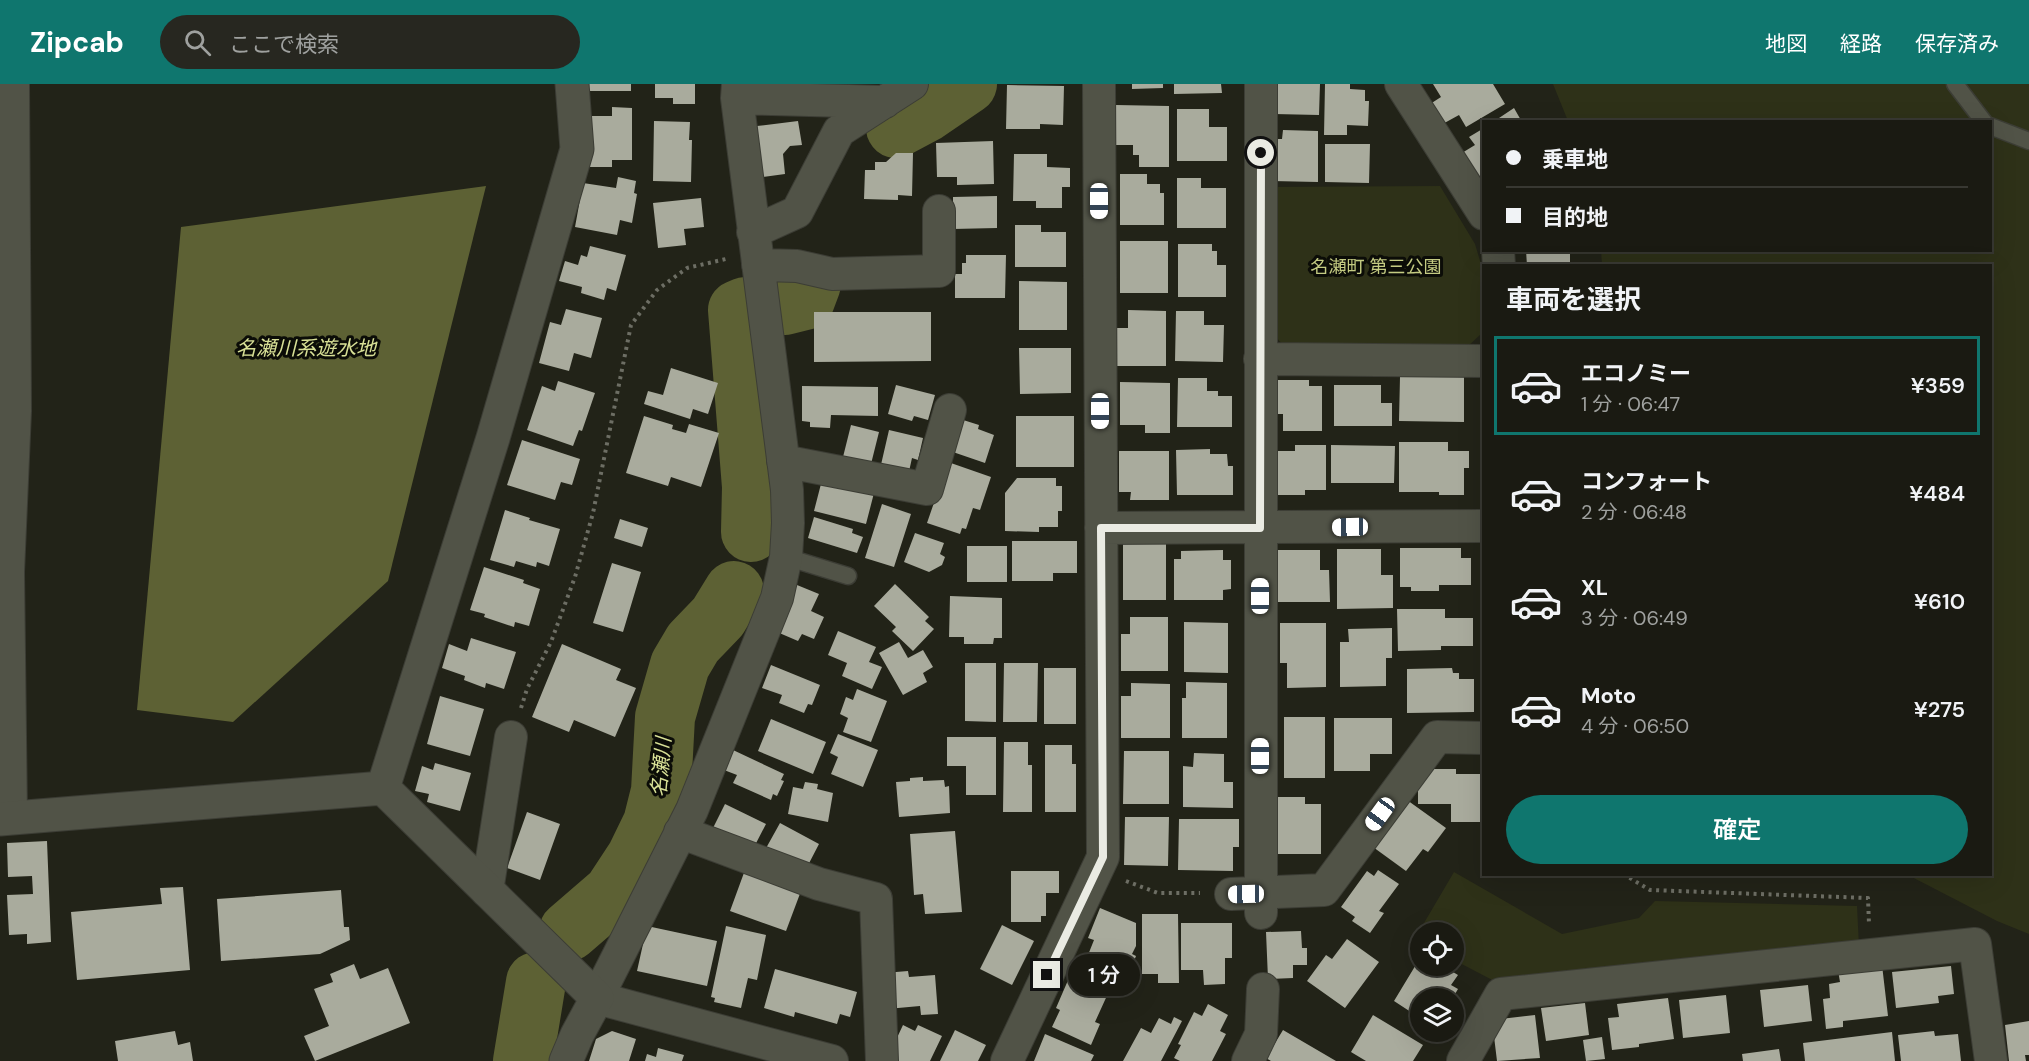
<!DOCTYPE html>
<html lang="ja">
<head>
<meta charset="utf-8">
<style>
	:root { --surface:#1a1a12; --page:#272720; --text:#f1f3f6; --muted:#9fa19f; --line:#383832; --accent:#0f766e }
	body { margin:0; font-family:"DM Sans","Noto Sans JP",sans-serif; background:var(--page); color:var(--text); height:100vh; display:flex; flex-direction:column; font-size:22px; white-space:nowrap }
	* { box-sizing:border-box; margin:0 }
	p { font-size:20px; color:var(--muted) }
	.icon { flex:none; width:33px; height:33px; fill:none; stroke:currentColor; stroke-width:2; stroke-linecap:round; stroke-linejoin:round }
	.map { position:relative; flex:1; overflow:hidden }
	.side { position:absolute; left:1482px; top:180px; width:510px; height:612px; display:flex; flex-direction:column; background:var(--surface); border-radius:0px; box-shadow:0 6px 24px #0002,0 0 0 2px var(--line) }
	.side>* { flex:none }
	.hud { position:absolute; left:1482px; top:36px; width:510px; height:132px; border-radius:0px; box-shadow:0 6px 24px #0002,0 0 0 2px var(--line); display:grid; align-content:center; height:132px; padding:0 24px; background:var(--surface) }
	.tools { position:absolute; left:1410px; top:838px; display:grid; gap:12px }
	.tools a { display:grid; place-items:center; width:54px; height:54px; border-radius:50%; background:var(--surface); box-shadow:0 6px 24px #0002,0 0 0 2px var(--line); font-size:30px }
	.end { position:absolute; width:27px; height:27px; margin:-14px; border:8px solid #eaebe3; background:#111; box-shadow:0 0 0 3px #111 }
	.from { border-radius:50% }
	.bubble { position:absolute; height:42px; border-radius:21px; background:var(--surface); box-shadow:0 6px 24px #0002,0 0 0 2px var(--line); font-size:20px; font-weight:600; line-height:42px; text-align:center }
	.car { position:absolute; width:18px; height:36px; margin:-18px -9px; border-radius:8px; box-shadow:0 0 4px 2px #0007; background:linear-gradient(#fff 24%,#345 0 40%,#fff 0 76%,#345 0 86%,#fff 0) }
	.hud b { display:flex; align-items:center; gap:21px; height:57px; font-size:22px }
	.hud b+b { border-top:2px solid var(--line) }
	.hud i { width:15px; height:15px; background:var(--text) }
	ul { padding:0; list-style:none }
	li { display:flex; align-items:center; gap:18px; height:99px; margin:0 12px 9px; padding:0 12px; border:3px solid transparent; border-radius:0px }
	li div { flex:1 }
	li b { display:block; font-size:22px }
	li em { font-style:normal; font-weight:600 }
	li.current { border-color:var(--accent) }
	li>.icon { width:54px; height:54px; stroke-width:1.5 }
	h2 { padding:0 24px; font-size:27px; line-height:72px }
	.cta { display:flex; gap:12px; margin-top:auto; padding:12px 24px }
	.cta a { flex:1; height:69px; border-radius:36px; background:var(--accent); color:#fff; font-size:24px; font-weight:600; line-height:69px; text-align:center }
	header { display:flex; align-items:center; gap:36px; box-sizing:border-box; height:84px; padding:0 30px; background:var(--accent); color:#fff }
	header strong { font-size:28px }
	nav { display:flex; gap:33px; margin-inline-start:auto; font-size:21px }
	.search { width:420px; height:54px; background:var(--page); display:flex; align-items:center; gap:15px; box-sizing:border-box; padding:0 21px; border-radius:33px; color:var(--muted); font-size:22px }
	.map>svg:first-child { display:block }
	.green { fill:#2e3118 }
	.water { fill:#5d6134 }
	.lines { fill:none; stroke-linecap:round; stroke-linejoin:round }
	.river { stroke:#5d6134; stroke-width:60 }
	.building { fill:#a9ab9d }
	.service-casing { stroke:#3c3d35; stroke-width:19 }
	.minor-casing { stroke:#3c3d35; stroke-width:34 }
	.tertiary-casing { stroke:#3c3d35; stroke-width:35 }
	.path { stroke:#6d6e64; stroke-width:4; stroke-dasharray:3 4.5; stroke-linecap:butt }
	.service { stroke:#515347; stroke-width:16 }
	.minor { stroke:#515347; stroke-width:32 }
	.tertiary { stroke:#515347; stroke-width:33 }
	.route { stroke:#eaebe3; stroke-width:8 }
	.labels { text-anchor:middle; stroke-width:6; stroke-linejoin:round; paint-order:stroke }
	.park-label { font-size:18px; fill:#c4cb82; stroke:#0b0c07 }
	.water-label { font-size:20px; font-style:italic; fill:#d8e096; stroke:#0b0c07 }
</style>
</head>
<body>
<header>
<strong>Zipcab</strong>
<div class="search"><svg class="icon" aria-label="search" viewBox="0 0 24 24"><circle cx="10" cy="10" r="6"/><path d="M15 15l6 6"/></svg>ここで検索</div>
<nav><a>地図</a><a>経路</a><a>保存済み</a></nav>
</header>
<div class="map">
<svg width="2029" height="977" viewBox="0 0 2029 977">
	<rect width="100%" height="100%" fill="#222318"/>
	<path class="green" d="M1553 0H2029V850L1997 837 1908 791 1990 790V182L1602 181 1601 166H1990V38L1568 37Z
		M1440 102 1475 160 1481 180V250L1466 264 1284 262 1275 252 1271 103Z
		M1454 788 1562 850 1639 834 1655 817 1857 822 1859 862 1500 900 1454 876V849H1420V859L1414 856Z"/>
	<path class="water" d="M486 102 388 497 233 638 137 626 181 143Z"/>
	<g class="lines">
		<path class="river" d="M896 44 926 28 967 0
			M785 221 805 216 811 200
			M745 223 738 226 752 403 751 448
			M569 847 613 809 636 774 653 739 661 707 665 633 680 581 693 559 718 533 734 507
			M523 977 536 898"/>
	</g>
	<path class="building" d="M585 0H631V7H585Z
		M655 0H695V20H673V14H655Z
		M1132 0H1163V4L1132 5Z
		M1174 0H1221L1222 9 1174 10Z
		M1274 0H1320L1319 31 1274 30Z
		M1325 0H1350V5L1365 6V17H1369L1368 42 1347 41V51H1324Z
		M1433 0H1493L1505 20 1466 43 1459 31 1439 42 1427 22 1441 13Z
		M1007 1 1064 2 1063 41 1040 40V45H1006Z
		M1116 21 1169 22V83H1139V71H1133V61H1116Z
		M612 23 632 24V76H612V83H587L588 32H612Z
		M1514 24 1522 38H1493Z
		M1177 25H1209V43H1227V77H1177Z
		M654 37 690 38 689 56H692L691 98 653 97Z
		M798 37 802 61 790 62 783 70 785 90 763 93 757 42Z
		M1484 44V97L1476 102 1457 72 1475 61 1469 53Z
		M1283 46 1318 47V98L1272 97V55H1282Z
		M993 57 994 100 957 101V93H937L936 59Z
		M1325 60H1370L1369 99 1325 98Z
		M896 69H913L912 112 898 111V116L864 115 865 86H875V78H886Z
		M1014 70H1047V83L1070 84V103H1062V124H1036V117H1013Z
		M1120 90H1147V100H1160V109H1164V141H1120Z
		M618 93 636 97 634 109 637 110 632 139 620 136 617 151 575 143 583 99 616 104Z
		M1177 94H1201V104H1226V144H1177Z
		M997 112V144L953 145V113Z
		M701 114 704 143 684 145 686 161 658 164 653 119Z
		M1015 141H1041V148H1066V183H1015Z
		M1120 157H1168V209H1120Z
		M1178 160H1212V167H1217V181H1226V213H1178Z
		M590 162 626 171 616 207 607 204 604 216 581 209 582 203 559 197 565 177 578 181 581 171 587 173Z
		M1526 166H1570V182H1527Z
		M966 171H1006L1005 214H955V190H962V179H966Z
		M1019 197 1067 198V246H1019Z
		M566 225 602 234 591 274 574 269 569 287 539 279 550 238 561 241Z
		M1128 226 1166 227V282H1113L1114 244H1128Z
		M1176 227H1204V241H1224L1223 278 1175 277Z
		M814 228H931V277L814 278Z
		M1019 264H1071V309L1020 310Z
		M671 284 718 299 708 330 693 325 690 335 644 320 648 307 663 311Z
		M1400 293H1464V338L1399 337Z
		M1178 294H1207V307H1218V312H1232V343H1177Z
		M1270 296H1309V302H1322V347H1283V330H1270Z
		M558 297 595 309 582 347 579 346 573 362 527 346 542 302 555 307Z
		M1120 298 1170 299V349H1145V341H1120Z
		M896 301 935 311 928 336 914 332 912 337 888 330Z
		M1334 301H1381V319H1392V342H1334Z
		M802 302 878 303V332L831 331 830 344 810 343V338L802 337Z
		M644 332 673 341 672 345 686 349 689 340 719 349 701 403 671 393 668 402 626 389Z
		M1016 332H1074V383H1016Z
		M960 335 979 341 978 345 994 351 985 379 950 367Z
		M851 341 879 348 869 388 841 381Z
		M889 346 923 354 918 376 912 374 908 392 880 385Z
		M522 356 580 375 572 401 561 398 555 416 507 401Z
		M1399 358H1448V367H1469V384H1464V411H1439V408H1399Z
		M1295 361H1326V406H1305V411H1266V367H1295Z
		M1331 361 1395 362 1394 399H1331Z
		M1210 365V370H1227L1228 382H1233V411H1177L1176 366Z
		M1119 367H1169V416H1130L1131 408H1119Z
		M948 378 991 393 980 426 973 424 966 445 962 444 960 450 927 439Z
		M1017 394H1056V402H1062V427H1058V443H1039V448L1005 447V409Z
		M822 396 874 409 866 440 814 427Z
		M882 420 911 430 894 483 865 474Z
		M505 426 530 434 529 436 560 445 549 482 537 478 536 483 516 477 514 483 490 476Z
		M814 433 853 445 852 449 863 453 857 469 808 454Z
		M620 435 648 444 642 463 614 454Z
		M915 449 944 459 940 470 945 473 942 481 929 488 904 478Z
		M1012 457H1077V489H1053V497H1012Z
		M1123 460H1166V516H1123Z
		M967 462H1007V498H967Z
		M1400 464H1461V474H1471V501H1439V507H1411V503H1400Z
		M1337 465H1381V491H1393V524L1337 525Z
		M1223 466V476H1231V505L1223 506V516H1174V475H1181V467Z
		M1277 466H1320V486H1329L1330 518H1277Z
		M612 479 641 488 623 548 593 539Z
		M484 483 524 496 523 499 540 505 529 542 515 538 514 543 484 533 485 530 470 526Z
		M895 500 929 533 925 537 934 545 913 567 892 547 896 543 874 522Z
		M797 501 819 510 811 527 824 533 814 555 802 550 798 557 777 548Z
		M950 512 1002 514V554H994L993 560H964V553H949Z
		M1397 525H1445V534H1473V562H1441V566L1398 567Z
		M1130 533H1168V587H1121V550H1130Z
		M1184 538 1228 539V589L1184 588Z
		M1280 539H1326V603L1287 604V579H1280Z
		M1392 544V574H1386V602L1340 603V558H1349L1348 545Z
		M838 547 876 563 869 578 882 583 872 605 842 592 847 579 828 571Z
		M471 554 516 568 504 605 486 599 485 604 464 596 465 592 442 584 449 560 467 567Z
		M899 558 908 574 923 566 933 583 923 589 927 598 903 611 879 569Z
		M562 560 621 585 616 596 636 604 615 653 574 636 569 648 532 633Z
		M965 579H996V638L965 637Z
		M1004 579H1038L1037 638H1003Z
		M771 581 820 601 812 621 808 620 804 629 779 619 782 611 762 604Z
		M1044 584H1076V640H1044Z
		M1452 584 1453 589H1459V595H1474V628L1407 629V585Z
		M1186 598 1227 599V654H1182V614H1186Z
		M1131 599 1170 600V654H1121V612H1131Z
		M857 605 887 617 871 658 843 648 848 634 840 630 846 613 853 616Z
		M440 612 484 625 470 672 427 660Z
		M1284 633H1325V694H1284Z
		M1334 634H1392V670H1370V687H1334Z
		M771 635 826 658 813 690 758 667Z
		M838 650 878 666 863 703 831 690 838 673 830 669Z
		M947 653H996V711H966V682H947Z
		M1004 658H1028V681H1032V728H1003Z
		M1045 661H1072V680H1076V728H1045Z
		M733 666 784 690 781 696 784 697 777 712 773 710 771 716 733 699 737 691 724 686Z
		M1124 667H1169V720H1123Z
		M1194 669 1224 670V698H1233V724L1183 723V682L1193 683Z
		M435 679 471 689 460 727 427 718 429 710 415 707 422 682 433 686Z
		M1418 685H1456V690H1480L1481 738H1451V720H1418Z
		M923 693V697L944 696 945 703 949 702 950 729 899 733 896 698 910 697V694Z
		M805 698 818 700 817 705 833 709 828 738 788 730 793 703 803 705Z
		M1273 713H1305V720H1321V770H1273Z
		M1407 716 1446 744 1428 768 1423 765 1406 787 1373 763Z
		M725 720 766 740 752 767 710 750Z
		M527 728 560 740 540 796 507 784Z
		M1125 733H1169L1168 782 1124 781Z
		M1179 735H1239V763H1233V787L1178 786Z
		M780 739 819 760 805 787 765 766Z
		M955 747 962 828 925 830 923 810 914 811 910 750Z
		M47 757 51 858 27 860V850L9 851 7 811 33 810 32 792 8 793 7 759Z
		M745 786 801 807 786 847 730 827Z
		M1378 786 1399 800 1379 827 1384 829 1370 849 1352 837 1355 833 1341 823 1367 787 1374 792Z
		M1011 787H1059V809H1046V832H1041V838H1011Z
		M183 803 190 886 77 896 71 828 162 820 160 804Z
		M341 806 344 843H349L350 856 320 870 221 877 217 815Z
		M1100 824 1136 839V862L1132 870 1136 872 1126 897 1084 881 1094 856 1088 854Z
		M1142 830H1178L1179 899H1158V890H1142Z
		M1181 839H1232V874H1225V900L1204 901 1203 886H1181Z
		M1002 841 1034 857 1012 901 980 885Z
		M647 842 717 857 707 902 637 887Z
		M726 842 766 851 757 896 748 894 741 924 714 918 715 914 711 913Z
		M1301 847 1302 864H1307V881H1293V894L1268 895 1266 848Z
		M1347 855 1379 878 1345 924 1307 897 1326 871 1332 875Z
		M1420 874V882H1443L1458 891 1451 901 1458 905 1452 915H1420V934L1394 917Z
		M354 880 360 895 388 884 410 939 315 977 304 952 329 942 314 905 333 898 330 890Z
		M1882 881 1888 932 1843 937V943L1826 945 1823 915 1830 914 1829 900 1840 898 1838 886Z
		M1951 882 1954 910 1938 912 1939 919 1896 924 1892 888Z
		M775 885 857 908 850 933 840 930 837 940 795 928 794 933 764 924Z
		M908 887 909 893 935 891 938 930 921 931 920 922 887 925 884 889Z
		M1082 893 1110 905 1095 938 1100 940 1091 961 1052 943 1060 926 1056 924 1069 894 1079 899Z
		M1808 901 1812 937 1764 943 1760 906Z
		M1726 911 1730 949 1683 954 1679 916Z
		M1668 914 1674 955 1639 960V963L1612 966 1608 934 1619 933 1617 920Z
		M1585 919 1589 951 1546 957 1541 924Z
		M1208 920 1228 931 1220 947 1226 950 1212 977H1180L1174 974 1181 961 1178 960 1194 928 1202 932Z
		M1373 931 1423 961 1413 977H1366L1351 968Z
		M1535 931 1540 974 1497 977 1492 936Z
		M1174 933 1182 937 1161 977H1123L1141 944 1151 949 1159 934 1171 940Z
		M2029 937V971H2025L2026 977H2009L2005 941Z
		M903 941 915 947 918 941 942 952 930 977H891L887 975Z
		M955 946 986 961 978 977H940Z
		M1283 946 1336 977H1271L1266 974Z
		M175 947 178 961 190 958 193 977H118L115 957Z
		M612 947 636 955 629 977H589L596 955Z
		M1934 947 1935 952 1958 950 1961 977H1901L1898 951Z
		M1892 948 1895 977H1805L1803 959Z
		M1045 950 1094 971 1091 977H1034Z
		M1602 953 1605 975 1586 977 1583 956Z
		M658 964 684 971 682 977H645L647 970 656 973Z
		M1779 965 1781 977H1743L1742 970Z"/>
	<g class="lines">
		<defs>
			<path id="service" d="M1955 0 1984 38
				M1990 42 2029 57
				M786 473 848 492"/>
			<path id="minor" d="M738 0 737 14 787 406 788 439 786 473 777 514 692 726 597 914 832 977
				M1261 0V829
				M1401 0 1484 130
				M737 14 885 18
				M753 148 797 128 839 47 912 0
				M1498 166 1499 182
				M758 181 797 182 832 190 939 187V127
				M1260 275 1484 277
				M783 377 927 405 950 326
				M1101 444 1484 442
				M11 734 8 488 15 327 13 0
				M680 748 819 800 876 815 882 977
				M487 807 511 653
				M1231 810 1324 806 1437 653 1484 654
				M1007 977 1103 773 1099 0
				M1248 977 1261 950 1263 905
				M1463 977 1501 910 1975 860 1991 977"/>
			<path id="tertiary" d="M383 704 493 354 577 65 572 0
				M0 735 383 704 597 914 577 951 566 977"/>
		</defs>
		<use href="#service" class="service-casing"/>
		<use href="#minor" class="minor-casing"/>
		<use href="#tertiary" class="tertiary-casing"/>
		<path class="path" d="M521 624 527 605 551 558 575 493 593 429 631 241 657 206 687 184 726 175
			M1623 790 1650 806 1868 814 1869 840
			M1126 797 1158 809H1200"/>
		<use href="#service" class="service"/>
		<use href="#minor" class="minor"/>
		<use href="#tertiary" class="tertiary"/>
	</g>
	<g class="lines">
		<path class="route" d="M1047 891 1103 773 1101 444H1260L1261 69"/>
	</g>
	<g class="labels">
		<g class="park-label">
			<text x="1376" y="189">名瀬町 第三公園</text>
		</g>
		<g class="water-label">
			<text x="306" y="271">名瀬川系遊水地</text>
			<text transform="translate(661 683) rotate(-85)" y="7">名瀬川</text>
		</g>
	</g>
</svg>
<div class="tools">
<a><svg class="icon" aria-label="locate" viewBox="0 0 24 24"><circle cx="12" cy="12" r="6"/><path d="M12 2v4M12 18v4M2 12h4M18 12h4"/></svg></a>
<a><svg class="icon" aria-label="layers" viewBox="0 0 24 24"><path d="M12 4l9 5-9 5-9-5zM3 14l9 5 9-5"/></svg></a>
</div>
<i class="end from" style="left:1261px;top:69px"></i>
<i class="end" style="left:1047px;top:891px"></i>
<div class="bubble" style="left:1068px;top:870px;width:72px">1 分</div>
<i class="car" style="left:1099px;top:117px;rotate:180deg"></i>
<i class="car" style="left:1100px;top:327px;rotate:180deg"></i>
<i class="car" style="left:1350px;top:443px;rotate:269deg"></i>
<i class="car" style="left:1260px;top:512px;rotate:0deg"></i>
<i class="car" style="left:1260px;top:672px;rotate:0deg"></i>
<i class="car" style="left:1380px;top:730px;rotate:216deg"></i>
<i class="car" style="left:1246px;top:810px;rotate:269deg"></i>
<div class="hud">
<b><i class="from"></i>乗車地</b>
<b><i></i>目的地</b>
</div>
<section class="side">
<h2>車両を選択</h2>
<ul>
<li class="current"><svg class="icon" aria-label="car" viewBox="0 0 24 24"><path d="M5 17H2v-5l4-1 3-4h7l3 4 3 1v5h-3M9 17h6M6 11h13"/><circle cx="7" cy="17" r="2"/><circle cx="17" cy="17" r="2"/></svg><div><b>エコノミー</b><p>1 分 · 06:47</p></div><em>¥359</em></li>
<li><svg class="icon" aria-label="car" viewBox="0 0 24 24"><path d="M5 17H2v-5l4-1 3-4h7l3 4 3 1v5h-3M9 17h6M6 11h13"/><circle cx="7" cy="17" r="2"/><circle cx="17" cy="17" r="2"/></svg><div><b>コンフォート</b><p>2 分 · 06:48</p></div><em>¥484</em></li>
<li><svg class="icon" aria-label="car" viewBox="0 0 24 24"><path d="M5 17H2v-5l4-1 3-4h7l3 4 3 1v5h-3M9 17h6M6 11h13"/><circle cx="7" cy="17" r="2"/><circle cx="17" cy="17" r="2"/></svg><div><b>XL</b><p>3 分 · 06:49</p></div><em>¥610</em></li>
<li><svg class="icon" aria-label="car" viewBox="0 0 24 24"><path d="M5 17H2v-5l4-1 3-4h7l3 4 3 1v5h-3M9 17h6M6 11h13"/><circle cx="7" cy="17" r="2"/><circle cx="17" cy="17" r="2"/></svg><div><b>Moto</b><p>4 分 · 06:50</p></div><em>¥275</em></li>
</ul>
<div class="cta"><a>確定</a></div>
</section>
</div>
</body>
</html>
